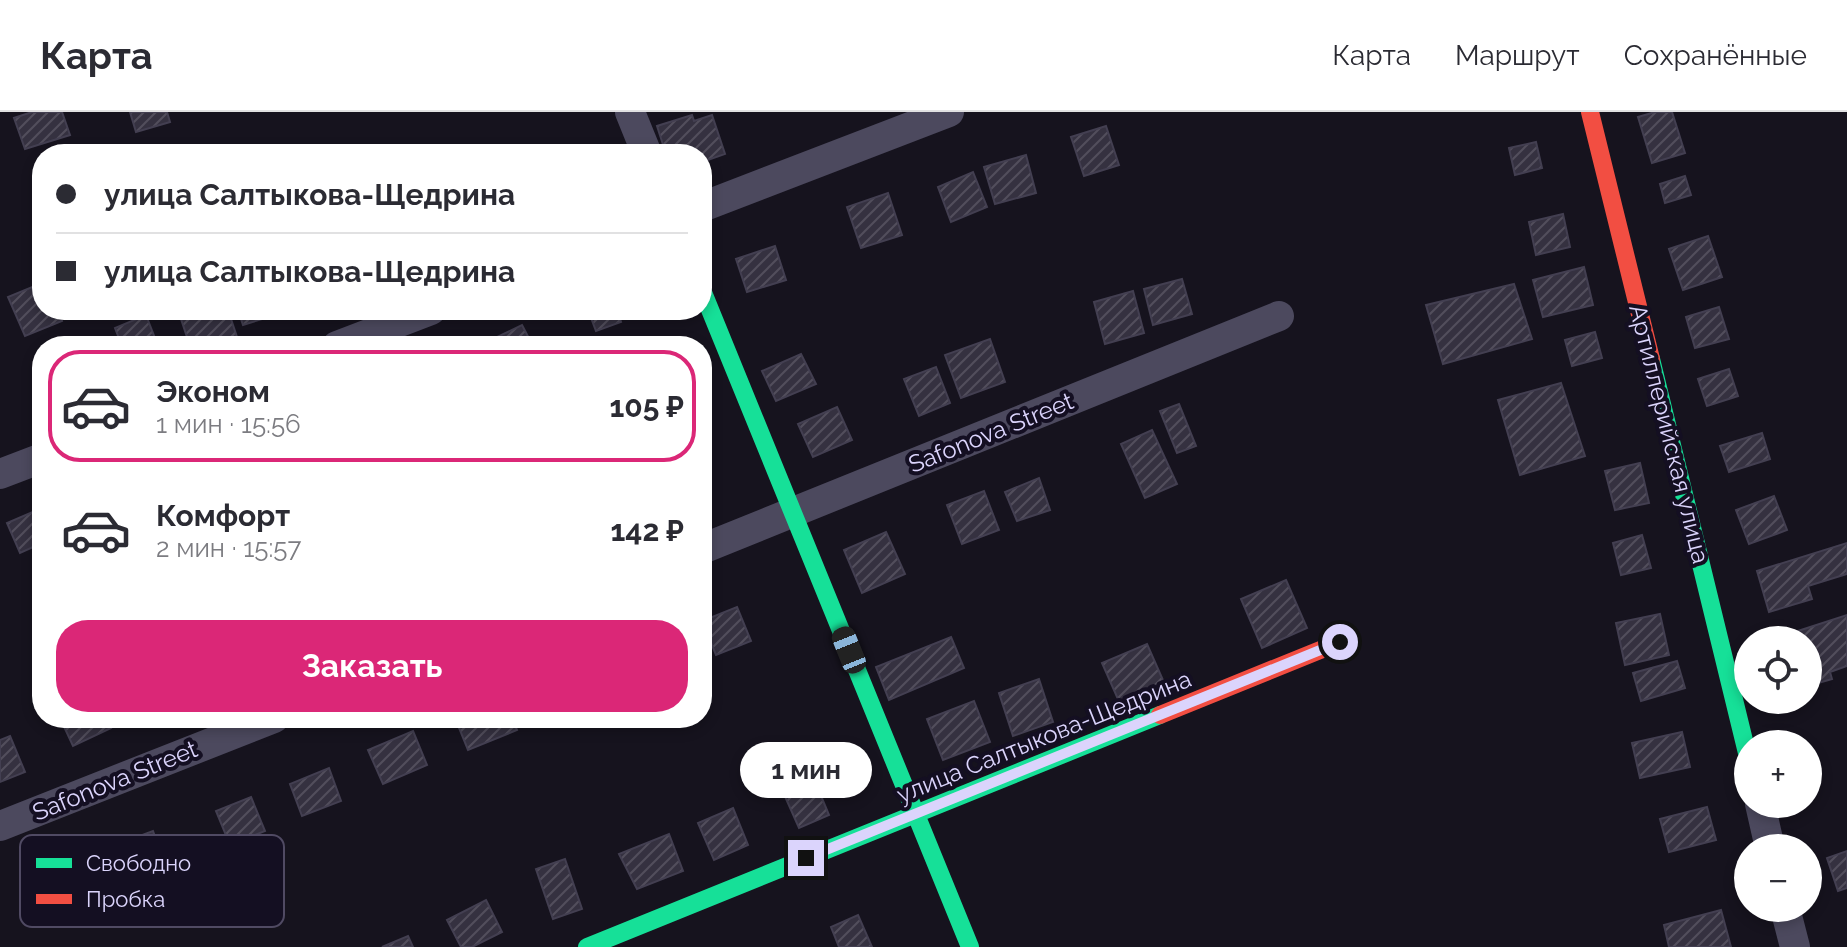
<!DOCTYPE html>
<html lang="ru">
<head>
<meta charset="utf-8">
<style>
	:root { --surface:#fff; --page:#f2f2f3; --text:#2b2b33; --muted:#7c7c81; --line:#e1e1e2; --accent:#db2777 }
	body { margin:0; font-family:Raleway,sans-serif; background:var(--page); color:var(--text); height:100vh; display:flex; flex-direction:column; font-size:30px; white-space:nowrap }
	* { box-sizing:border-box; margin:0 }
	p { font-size:26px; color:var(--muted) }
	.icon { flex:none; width:44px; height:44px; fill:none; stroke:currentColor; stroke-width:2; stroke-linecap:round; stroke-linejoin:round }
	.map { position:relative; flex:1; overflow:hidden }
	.details { position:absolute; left:32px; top:224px; width:680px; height:392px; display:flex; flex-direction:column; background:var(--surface); border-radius:32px; box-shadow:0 4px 12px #0003 }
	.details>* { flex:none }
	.hud { position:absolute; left:32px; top:32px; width:680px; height:176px; border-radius:32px; box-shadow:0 4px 12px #0003; display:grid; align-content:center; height:176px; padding:0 24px; background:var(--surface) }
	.tools { position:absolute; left:1734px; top:514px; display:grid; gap:16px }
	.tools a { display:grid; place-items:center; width:88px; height:88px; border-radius:50%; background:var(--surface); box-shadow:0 4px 12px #0003; font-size:40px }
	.end { position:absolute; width:36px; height:36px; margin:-18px; border:10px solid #dbd4fc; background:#111; box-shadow:0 0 0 4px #111 }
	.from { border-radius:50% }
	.bubble { position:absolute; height:56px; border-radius:28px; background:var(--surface); box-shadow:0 4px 12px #0003; font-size:26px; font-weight:700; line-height:56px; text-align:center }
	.car { position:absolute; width:24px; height:48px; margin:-24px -12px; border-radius:10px; box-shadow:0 0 6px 2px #0007; background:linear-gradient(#222 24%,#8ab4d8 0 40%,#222 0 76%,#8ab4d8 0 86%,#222 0) }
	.hud b { display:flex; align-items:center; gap:28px; height:76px; font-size:30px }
	.hud b+b { border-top:2px solid var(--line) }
	.hud i { width:20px; height:20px; background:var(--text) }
	ul { padding:14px 0 0; list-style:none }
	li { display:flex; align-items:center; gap:24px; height:112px; margin:0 16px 12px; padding:0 8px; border:4px solid transparent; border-radius:32px }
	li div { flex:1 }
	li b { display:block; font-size:30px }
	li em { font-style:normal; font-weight:700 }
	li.active { border-color:var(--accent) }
	li>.icon { width:72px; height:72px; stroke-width:1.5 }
	.cta { display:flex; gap:16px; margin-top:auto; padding:16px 24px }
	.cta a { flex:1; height:92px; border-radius:32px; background:var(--accent); color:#fff; font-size:32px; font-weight:700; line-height:92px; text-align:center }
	header { display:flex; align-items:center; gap:48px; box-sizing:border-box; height:112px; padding:0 40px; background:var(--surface); border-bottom:2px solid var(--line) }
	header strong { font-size:38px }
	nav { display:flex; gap:44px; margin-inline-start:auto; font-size:28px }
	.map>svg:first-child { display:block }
	.building { fill:url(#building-hatch); stroke:#433f51; stroke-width:2 }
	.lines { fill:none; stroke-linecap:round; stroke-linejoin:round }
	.street { stroke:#4c495e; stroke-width:30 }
	.fast { stroke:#16e098; stroke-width:18 }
	.jam { stroke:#f24e42; stroke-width:18 }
	.route { stroke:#dbd4fc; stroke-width:10 }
	.labels { text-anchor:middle; stroke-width:8; stroke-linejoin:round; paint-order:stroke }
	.street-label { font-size:24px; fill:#dbd4fc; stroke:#140f22 }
	.key { fill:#140f22; stroke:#504a63; stroke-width:2 }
	.key-label { font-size:22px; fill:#dbd4fc }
</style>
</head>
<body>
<header>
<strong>Карта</strong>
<nav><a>Карта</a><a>Маршрут</a><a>Сохранённые</a></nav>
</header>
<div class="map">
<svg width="1847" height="835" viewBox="0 0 1847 835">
	<defs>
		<pattern id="building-hatch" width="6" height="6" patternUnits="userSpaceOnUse" patternTransform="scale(2)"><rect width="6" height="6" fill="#353140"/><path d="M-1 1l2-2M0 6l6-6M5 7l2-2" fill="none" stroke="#524e5c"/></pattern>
	</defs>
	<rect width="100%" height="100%" fill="#16131e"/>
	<path class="building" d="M32 0H62L70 23 25 37 14 6Z
		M130 0H167L170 10 136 20Z
		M1655 0H1672L1685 41 1652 51 1638 5Z
		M692 3 694 9 712 3 725 42 702 50V42H666L657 14Z
		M1106 14 1119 53 1084 64 1071 25Z
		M1536 30 1542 56 1515 63 1509 36Z
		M1026 43 1036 81 995 92 984 55Z
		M973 60 987 95 951 110 938 75Z
		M1685 64 1691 83 1665 91 1660 72Z
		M888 81 902 123 861 136 847 95Z
		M1563 102 1570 135 1536 143 1529 110Z
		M1708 124 1722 165 1683 178 1669 137Z
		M775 134 786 168 747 180 736 147Z
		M1584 155 1593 193 1543 205 1533 168Z
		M1182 167 1192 202 1153 213 1144 177Z
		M42 171V198H58L62 209 25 224 8 185Z
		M1514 172 1532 227 1443 252 1426 193Z
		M1133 179 1144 221 1105 232 1094 190Z
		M1719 195 1729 227 1695 236 1686 205Z
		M178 198H228L240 234H190Z
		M238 198H274L275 203 243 213Z
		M588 198H617L621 210 596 219Z
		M146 203 158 234H122L115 216Z
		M522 213 533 234H498L495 226Z
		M1595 220 1602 246 1572 254 1565 228Z
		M990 227 1005 270 961 286 945 243Z
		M801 242 816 272 776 289 762 259Z
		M936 255 950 291 919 304 904 267Z
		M1729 257 1738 284 1707 294 1698 267Z
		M1561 271 1585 344 1520 363 1498 288Z
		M1179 292 1196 334 1177 341 1160 299Z
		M837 295 852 328 813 345 798 312Z
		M1152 318 1177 372 1145 386 1121 332Z
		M1762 321 1770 347 1729 360 1720 334Z
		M1640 351 1649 391 1615 398 1605 359Z
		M1039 366 1050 398 1017 409 1005 380Z
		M984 379 999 418 962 432 947 393Z
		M1774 384 1787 418 1749 432 1736 398Z
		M42 396V431L20 441 7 411Z
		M886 420 905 462 862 481 844 438Z
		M1642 423 1651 456 1621 463 1613 431Z
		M1847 431V462L1808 474 1812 487 1769 500 1757 459Z
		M1286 468 1307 516 1262 536 1241 487Z
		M737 495 751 529 716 543 702 509Z
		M1660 502 1669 543 1625 553 1616 511Z
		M1847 503V554L1830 560 1832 567 1808 574V528H1801L1798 519Z
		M951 525 964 556 889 588 876 555Z
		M1147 532 1166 575 1121 594 1102 551Z
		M1677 549 1685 576 1641 589 1633 561Z
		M1039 567 1053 610 1013 624 999 581Z
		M974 589 990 630 943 648 927 607Z
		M60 606H106L111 616 73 634Z
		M455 606H512L517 618 468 638Z
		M413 619 427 653 383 672 368 638Z
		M1682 620 1690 655 1640 666 1632 631Z
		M10 624 25 660 0 670V628Z
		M329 656 341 689 302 704 290 672Z
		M814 667 829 703 799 716 783 680Z
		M251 685 265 719 230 733 216 699Z
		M1707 695 1716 728 1669 740 1660 707Z
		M733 696 748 733 714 748 698 711Z
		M153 719 166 754 125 770 112 734Z
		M669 722 683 759 637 777 619 742Z
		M1847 739V776L1838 779 1827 746Z
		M565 747 582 797 553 807 536 757Z
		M486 788 502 820 472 835H461L447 808Z
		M1721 798 1731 835H1669L1664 813Z
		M858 803 872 835H839L831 815Z
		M408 824 413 835H382Z"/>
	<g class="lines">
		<path class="street" d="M630 0 647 42
			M702 95 949 0
			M337 234 431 198
			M0 362 42 346
			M702 437 1279 204
			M1760 692 1770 736
			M0 714 274 606
			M1785 796 1795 835"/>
		<path class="fast" d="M702 178 970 835
			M1651 247 1748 645
			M587 835 1160 603"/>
		<path class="jam" d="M1590 0 1651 247
			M1160 603 1340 530"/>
	</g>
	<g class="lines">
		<path class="route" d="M806 746 1340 530"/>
	</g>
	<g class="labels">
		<g class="street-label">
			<text transform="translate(991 321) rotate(-22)" y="8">Safonova Street</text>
			<text transform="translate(1669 322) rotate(76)" y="8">Артиллерийская улица</text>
			<text transform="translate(1044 625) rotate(-22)" y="8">улица Салтыкова-Щедрина</text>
			<text transform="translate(115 669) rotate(-22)" y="8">Safonova Street</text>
		</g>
	</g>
	<rect x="20" y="723" width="264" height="92" rx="12" class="key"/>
	<rect x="36" y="746" width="36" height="10" fill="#16e098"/>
	<rect x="36" y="782" width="36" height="10" fill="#f24e42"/>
	<g class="key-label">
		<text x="86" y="759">Свободно</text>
		<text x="86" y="795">Пробка</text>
	</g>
</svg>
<div class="tools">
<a><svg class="icon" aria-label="locate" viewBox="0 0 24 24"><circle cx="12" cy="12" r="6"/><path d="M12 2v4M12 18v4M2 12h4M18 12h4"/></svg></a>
<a>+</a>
<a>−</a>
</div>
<i class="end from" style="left:1340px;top:530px"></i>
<i class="end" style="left:806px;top:746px"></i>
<div class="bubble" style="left:740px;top:630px;width:132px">1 мин</div>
<i class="car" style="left:849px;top:538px;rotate:338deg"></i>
<div class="hud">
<b><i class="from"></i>улица Салтыкова-Щедрина</b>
<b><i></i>улица Салтыкова-Щедрина</b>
</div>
<section class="details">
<ul>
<li class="active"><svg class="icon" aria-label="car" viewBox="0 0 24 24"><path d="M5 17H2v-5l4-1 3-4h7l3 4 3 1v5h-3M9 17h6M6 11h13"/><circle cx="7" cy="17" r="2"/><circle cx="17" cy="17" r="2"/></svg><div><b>Эконом</b><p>1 мин · 15:56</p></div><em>105 ₽</em></li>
<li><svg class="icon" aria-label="car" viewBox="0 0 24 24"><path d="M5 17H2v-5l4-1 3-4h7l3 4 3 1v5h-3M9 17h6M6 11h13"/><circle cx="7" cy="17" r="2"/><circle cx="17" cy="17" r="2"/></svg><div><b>Комфорт</b><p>2 мин · 15:57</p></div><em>142 ₽</em></li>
</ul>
<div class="cta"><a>Заказать</a></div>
</section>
</div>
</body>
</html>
